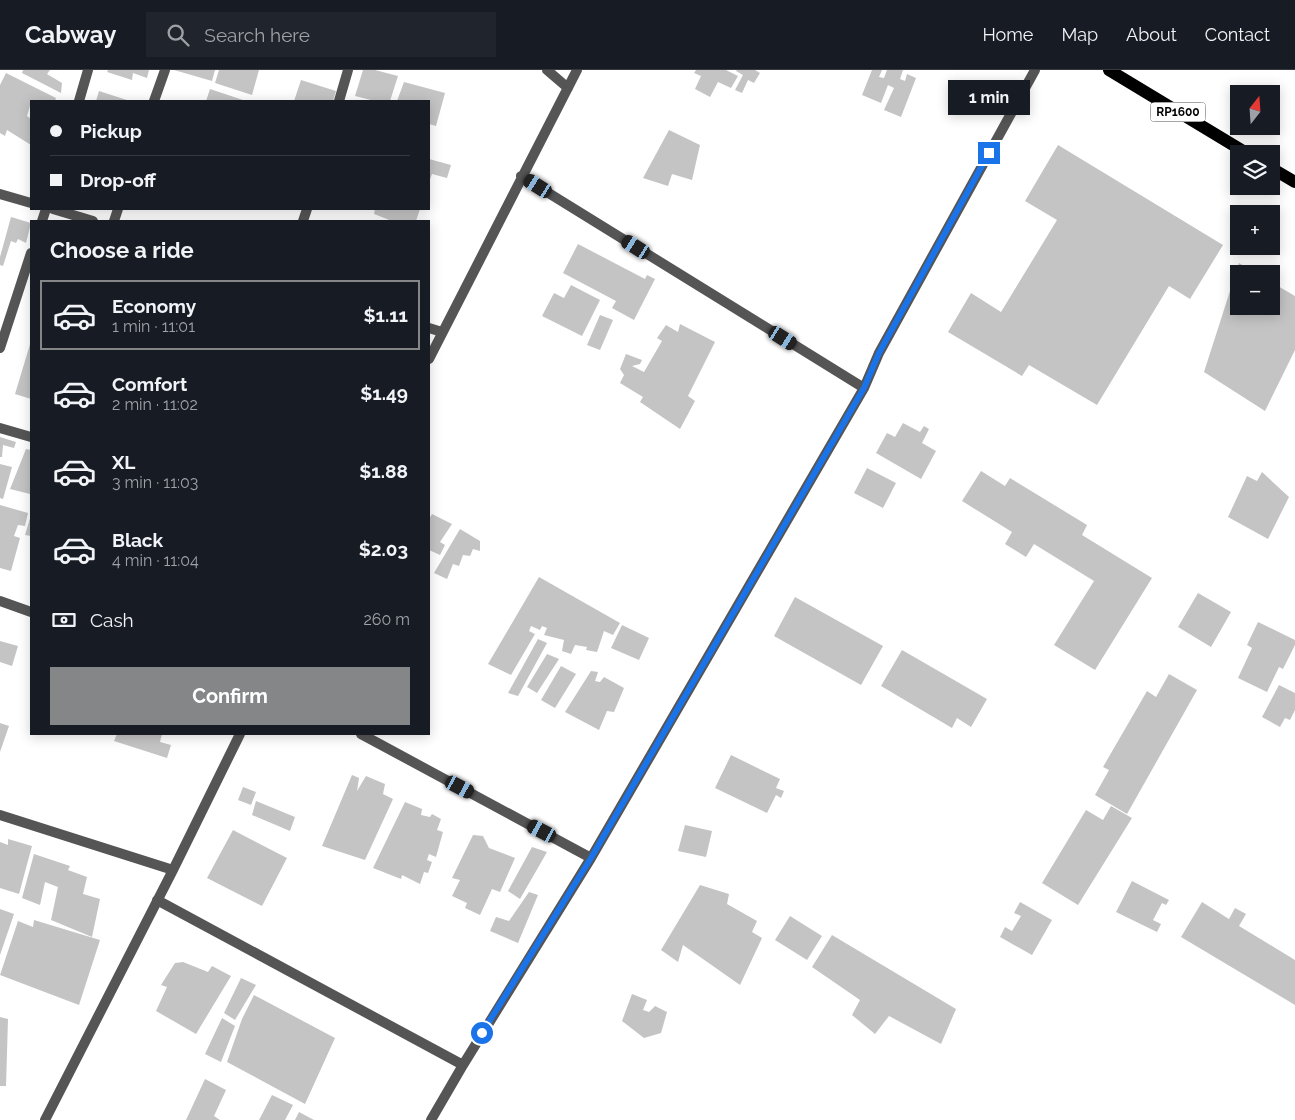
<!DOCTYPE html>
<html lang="en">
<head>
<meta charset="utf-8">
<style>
	:root { --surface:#171b24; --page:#20242c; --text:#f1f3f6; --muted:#9ea1a6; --line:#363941; --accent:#858687 }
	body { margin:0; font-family:Raleway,sans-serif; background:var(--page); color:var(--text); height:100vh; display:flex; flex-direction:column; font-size:19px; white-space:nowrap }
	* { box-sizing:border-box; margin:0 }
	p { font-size:16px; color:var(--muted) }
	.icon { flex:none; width:28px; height:28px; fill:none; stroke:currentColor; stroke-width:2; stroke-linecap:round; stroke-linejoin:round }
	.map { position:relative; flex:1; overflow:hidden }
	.sheet { position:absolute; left:30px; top:150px; width:400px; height:515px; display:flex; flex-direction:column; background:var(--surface); border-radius:0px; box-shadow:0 2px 12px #0003 }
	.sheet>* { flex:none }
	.banner { position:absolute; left:30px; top:30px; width:400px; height:110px; border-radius:0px; box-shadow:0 2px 12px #0003; display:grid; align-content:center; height:110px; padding:0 20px; background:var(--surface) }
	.needle { width:32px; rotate:17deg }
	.fabs { position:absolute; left:1230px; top:15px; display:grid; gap:10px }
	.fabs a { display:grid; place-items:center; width:50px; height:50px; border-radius:0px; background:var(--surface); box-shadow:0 2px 12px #0003; font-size:25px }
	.end { position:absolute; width:22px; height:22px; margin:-11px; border:6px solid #1a73e8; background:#fff; box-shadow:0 0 0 2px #fff }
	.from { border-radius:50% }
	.bubble { position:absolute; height:35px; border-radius:0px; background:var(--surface); box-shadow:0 2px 12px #0003; font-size:16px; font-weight:700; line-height:35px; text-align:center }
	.car { position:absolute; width:15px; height:30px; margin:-15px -8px; border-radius:6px; box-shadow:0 0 4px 1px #0007; background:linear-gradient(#222 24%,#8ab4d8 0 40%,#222 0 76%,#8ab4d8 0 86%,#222 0) }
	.banner b { display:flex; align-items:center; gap:18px; height:48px; font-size:19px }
	.banner b+b { border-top:1px solid var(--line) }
	.banner i { width:12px; height:12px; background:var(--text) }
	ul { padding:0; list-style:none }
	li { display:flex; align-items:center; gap:15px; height:70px; margin:0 10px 8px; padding:0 10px; border:2px solid transparent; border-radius:0px }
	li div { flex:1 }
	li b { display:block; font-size:19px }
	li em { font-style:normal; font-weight:700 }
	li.on { border-color:var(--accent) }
	li>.icon { width:45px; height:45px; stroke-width:1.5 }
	h2 { padding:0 20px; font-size:22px; line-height:60px }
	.pay { display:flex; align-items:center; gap:12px; height:55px; padding:0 20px; font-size:19px }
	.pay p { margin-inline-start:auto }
	.button { display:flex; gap:10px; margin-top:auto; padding:10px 20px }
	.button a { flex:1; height:58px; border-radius:0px; background:var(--accent); color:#fff; font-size:20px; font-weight:700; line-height:58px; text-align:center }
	header { display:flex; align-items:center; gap:30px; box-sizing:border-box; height:70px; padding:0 25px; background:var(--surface); border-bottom:1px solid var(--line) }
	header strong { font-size:24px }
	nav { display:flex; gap:28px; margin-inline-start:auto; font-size:18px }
	.search { width:350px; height:45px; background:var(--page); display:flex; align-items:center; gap:12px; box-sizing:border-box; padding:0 18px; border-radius:0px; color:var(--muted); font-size:19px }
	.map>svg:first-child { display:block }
	.building { fill:#c4c4c4 }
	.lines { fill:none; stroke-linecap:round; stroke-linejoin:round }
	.street { stroke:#555; stroke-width:10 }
	.primary { stroke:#000; stroke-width:12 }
	.route { stroke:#1a73e8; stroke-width:6 }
	.labels { text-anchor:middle; stroke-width:4.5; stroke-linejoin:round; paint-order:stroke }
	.shield { fill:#fff; stroke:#4c4c4c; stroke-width:1 }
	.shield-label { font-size:12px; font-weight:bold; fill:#000 }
</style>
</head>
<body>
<header>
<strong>Cabway</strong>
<div class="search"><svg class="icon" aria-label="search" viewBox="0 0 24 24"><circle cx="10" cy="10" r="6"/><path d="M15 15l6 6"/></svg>Search here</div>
<nav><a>Home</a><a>Map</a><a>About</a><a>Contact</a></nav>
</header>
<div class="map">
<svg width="1295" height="1050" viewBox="0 0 1295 1050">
	<rect width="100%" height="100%" fill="#fff"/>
	<path class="building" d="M23 0H50L47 4 62 13 61 23 22 3Z
		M108 0H149L147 8 133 3 132 10 107 2Z
		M174 0H215L212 11Z
		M219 0H259L252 25 215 13Z
		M363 0H375L398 6 390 31H375L355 26Z
		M696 0H726L738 6 731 18 718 12 710 27 695 19 701 6 694 3Z
		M737 0H755L760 3 754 13 748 10 742 23 735 20 743 5 736 1Z
		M872 0H882L879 7 884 8 887 0H903L900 9 905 11 907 4 916 8 901 47 884 40 894 18 888 15 881 33 862 25Z
		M6 3 56 28 55 31H31V37L30 36 27 46 31 49V75L7 60 5 66 0 63V15Z
		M301 10 336 21 333 31H294Z
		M404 12 445 23 436 56 429 54V31H397Z
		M210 19 243 30V31H206Z
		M99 21 130 31H96Z
		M669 60 700 75 692 110 672 104 668 116 643 108Z
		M1058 75 1223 175 1190 229 1169 216 1097 335 1029 295 1022 306 948 262 971 223 1001 242 1057 150 1025 131Z
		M429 89 451 95 447 108 432 104 429 112Z
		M375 139H420L416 151H392L374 144Z
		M11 147 31 153 26 173 18 169 16 173 11 171 3 196 0 195V187Z
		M578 174 645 209 647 205 655 209 634 250 612 238 616 231 563 203Z
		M1239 193 1257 204H1239V236H1271V212L1295 226V280L1265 341 1204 302Z
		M571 215 600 230 582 266 542 246 554 223 564 228Z
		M600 245 613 250 600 280 587 275Z
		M680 254 715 272 688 326 695 331 680 359 640 332 643 327 620 313 624 305 620 299 626 284 642 290 640 294 632 296 644 302 662 271 657 268 666 255 678 262Z
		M31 271V329L15 324Z
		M903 353 920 362 924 356 929 359 922 373 936 381 921 409 876 383 887 363 895 367Z
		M0 367 16 372 14 378 3 375 2 387H0Z
		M26 379 31 380 30 424 10 419Z
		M0 394 12 397 3 429 0 428Z
		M867 398 896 413 883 438 854 423Z
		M981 401 1005 416 1010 408 1087 455 1082 465 1152 508 1095 600 1054 575 1094 511 1034 474 1026 487 1005 474 1012 462 962 431Z
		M1262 402 1289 427 1268 469 1228 447 1247 406 1257 411Z
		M0 435 28 443 25 456 18 455 14 466 20 468 11 501 0 498Z
		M432 444 452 454 440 472 445 475 440 485 429 480V449Z
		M31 445V466L25 465Z
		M460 459 480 471V481L473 479 470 486 463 485 459 496 453 494 447 509 434 503Z
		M539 507 620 553 613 565 604 561 597 582 586 580 587 577 575 575 571 584 562 581 564 570 544 565 547 558 542 556 540 560 531 556 529 561 535 564 511 605 488 594Z
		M1198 523 1231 542 1211 577 1178 557Z
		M795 527 883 576 861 615 774 566Z
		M1258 552 1295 570V575L1283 599 1279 597 1267 622 1238 608 1252 578 1247 575Z
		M622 555 649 568 639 590 611 578Z
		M538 569 547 573 518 626 508 623Z
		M0 571 18 576 12 596 0 592Z
		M902 580 987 629 971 657 957 648 952 658 881 616Z
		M547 584 559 589 537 623 527 617Z
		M561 596 576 604 555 638 541 630Z
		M591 601 598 602 595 611 600 612 604 607 624 618 614 642 607 641 599 660 565 642Z
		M1169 604 1197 620 1127 744 1095 725 1109 700 1103 697 1147 621 1156 627Z
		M1279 615 1295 623V640L1290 650 1285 648 1280 657 1262 647Z
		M0 653 9 656 0 682Z
		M117 664H162L160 672 171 675 167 688 114 671Z
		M731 685 780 709 776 718 784 721 781 728 776 725 767 743 715 718Z
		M352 705 359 708 357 721 366 706 385 714 383 724 393 729 365 790 322 776Z
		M243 717 256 722 251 735 238 730Z
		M256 731 295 747 290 761 252 745Z
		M405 732 422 739 421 745 430 747 432 744 441 749 437 760 443 762 436 787 429 784 427 790 432 792 428 803 424 802 420 814 402 805 401 809 373 798Z
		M1111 736 1132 748 1078 835 1042 813 1086 740 1103 750Z
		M685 755 712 761 706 787 678 781Z
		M233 760 287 788 262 836 207 808Z
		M473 765 483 766 489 778 515 788 500 822 492 819 480 845 465 838 467 833 452 826 460 810 452 808Z
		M8 769 32 776 19 824 0 818V772L8 775Z
		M532 777 547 782 520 829 508 821Z
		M34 784 70 796 68 800 87 807 83 824 100 829 92 867 51 850 58 817 45 812 40 835 22 828Z
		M1132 811 1169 830 1166 835 1162 833 1153 850 1161 854 1157 862 1116 842Z
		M700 815 729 824 727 834 757 851 752 862 762 868 740 915 683 875 678 892 661 880Z
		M529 822 538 825 518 873 490 861 496 847 509 851Z
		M1020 832 1052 850 1032 885 1000 867 1005 857 1012 861 1021 846 1014 843Z
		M1202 832 1229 849 1235 838 1246 844 1239 856 1295 890V935L1181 867Z
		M0 839 14 844 0 885Z
		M790 846 822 866 807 890 775 870Z
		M34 850 100 870 79 935 0 905 18 851 33 857Z
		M832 865 956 939 941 974 889 946 875 964 852 945 860 930 812 897Z
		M183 892 208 902 212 896 231 906 196 964 156 941 167 917 161 915 175 893Z
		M241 908 256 915 235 950 224 943Z
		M632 924 647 930 643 940 649 942 655 936 667 942 661 963 644 968 622 951Z
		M254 925 335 968 305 1034 227 992 242 949Z
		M0 947 8 949 6 1016H0Z
		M222 948 235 956 221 992 205 984Z
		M205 1009 226 1020 214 1046 220 1050H186Z
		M272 1025 293 1035 285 1050H259Z
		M299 1042 314 1050H295Z"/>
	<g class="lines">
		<path class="street" d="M547 0 568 18
			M79 31 88 0
			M154 31 165 0
			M339 31 348 0
			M521 106 864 318
			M0 124 31 133
			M53 139 93 151
			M42 151 46 139
			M114 151 118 139
			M303 151 307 139
			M429 258 442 262
			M0 278 31 183
			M429 289 577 0
			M0 358 31 367
			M0 531 31 542
			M361 664 591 788
			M0 745 173 800
			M157 830 463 995
			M45 1050 173 800 240 664
			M431 1050 463 995 591 788 864 318 879 283 1035 0"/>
		<path class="primary" d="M1109 0 1248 84
			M1271 98 1295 112"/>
	</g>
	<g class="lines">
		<path class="route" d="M482 963 591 788 864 318 879 283 989 83"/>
	</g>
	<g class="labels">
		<rect class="shield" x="1150.5" y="32.5" width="55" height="19" rx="4"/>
		<g class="shield-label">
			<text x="1178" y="46">RP1600</text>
		</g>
	</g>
</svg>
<div class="fabs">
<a><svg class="needle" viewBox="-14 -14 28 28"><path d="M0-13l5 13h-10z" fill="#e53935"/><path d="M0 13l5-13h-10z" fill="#9ea1a6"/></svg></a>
<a><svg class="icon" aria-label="layers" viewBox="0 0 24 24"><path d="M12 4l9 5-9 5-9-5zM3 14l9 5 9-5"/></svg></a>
<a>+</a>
<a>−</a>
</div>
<i class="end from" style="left:482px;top:963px"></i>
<i class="end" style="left:989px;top:83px"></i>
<div class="bubble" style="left:948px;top:10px;width:82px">1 min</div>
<i class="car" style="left:538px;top:116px;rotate:302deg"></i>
<i class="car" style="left:636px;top:177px;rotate:302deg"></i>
<i class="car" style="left:783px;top:268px;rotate:122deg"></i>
<i class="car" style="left:460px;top:717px;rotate:118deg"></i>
<i class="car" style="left:542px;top:761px;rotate:298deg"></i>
<div class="banner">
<b><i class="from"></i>Pickup</b>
<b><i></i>Drop-off</b>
</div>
<section class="sheet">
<h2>Choose a ride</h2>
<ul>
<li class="on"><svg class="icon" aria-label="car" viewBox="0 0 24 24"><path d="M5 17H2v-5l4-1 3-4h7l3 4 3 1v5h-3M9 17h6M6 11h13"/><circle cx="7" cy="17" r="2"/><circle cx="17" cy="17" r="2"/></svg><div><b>Economy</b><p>1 min · 11:01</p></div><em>$1.11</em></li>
<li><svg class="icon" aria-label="car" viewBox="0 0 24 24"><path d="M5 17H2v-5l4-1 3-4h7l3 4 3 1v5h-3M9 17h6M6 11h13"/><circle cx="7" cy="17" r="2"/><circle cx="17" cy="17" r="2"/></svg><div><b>Comfort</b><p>2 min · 11:02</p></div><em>$1.49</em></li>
<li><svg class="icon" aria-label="car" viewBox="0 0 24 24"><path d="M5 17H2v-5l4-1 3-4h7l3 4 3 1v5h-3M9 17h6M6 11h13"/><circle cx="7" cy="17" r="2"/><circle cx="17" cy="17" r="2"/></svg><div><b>XL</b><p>3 min · 11:03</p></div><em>$1.88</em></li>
<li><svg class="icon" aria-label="car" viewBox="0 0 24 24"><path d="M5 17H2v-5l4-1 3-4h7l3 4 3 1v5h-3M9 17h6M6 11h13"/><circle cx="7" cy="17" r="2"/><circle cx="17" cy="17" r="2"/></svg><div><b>Black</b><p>4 min · 11:04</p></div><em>$2.03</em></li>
</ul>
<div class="pay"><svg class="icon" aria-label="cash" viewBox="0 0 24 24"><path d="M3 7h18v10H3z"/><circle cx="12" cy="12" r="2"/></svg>Cash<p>260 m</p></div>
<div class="button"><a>Confirm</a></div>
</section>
</div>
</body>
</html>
